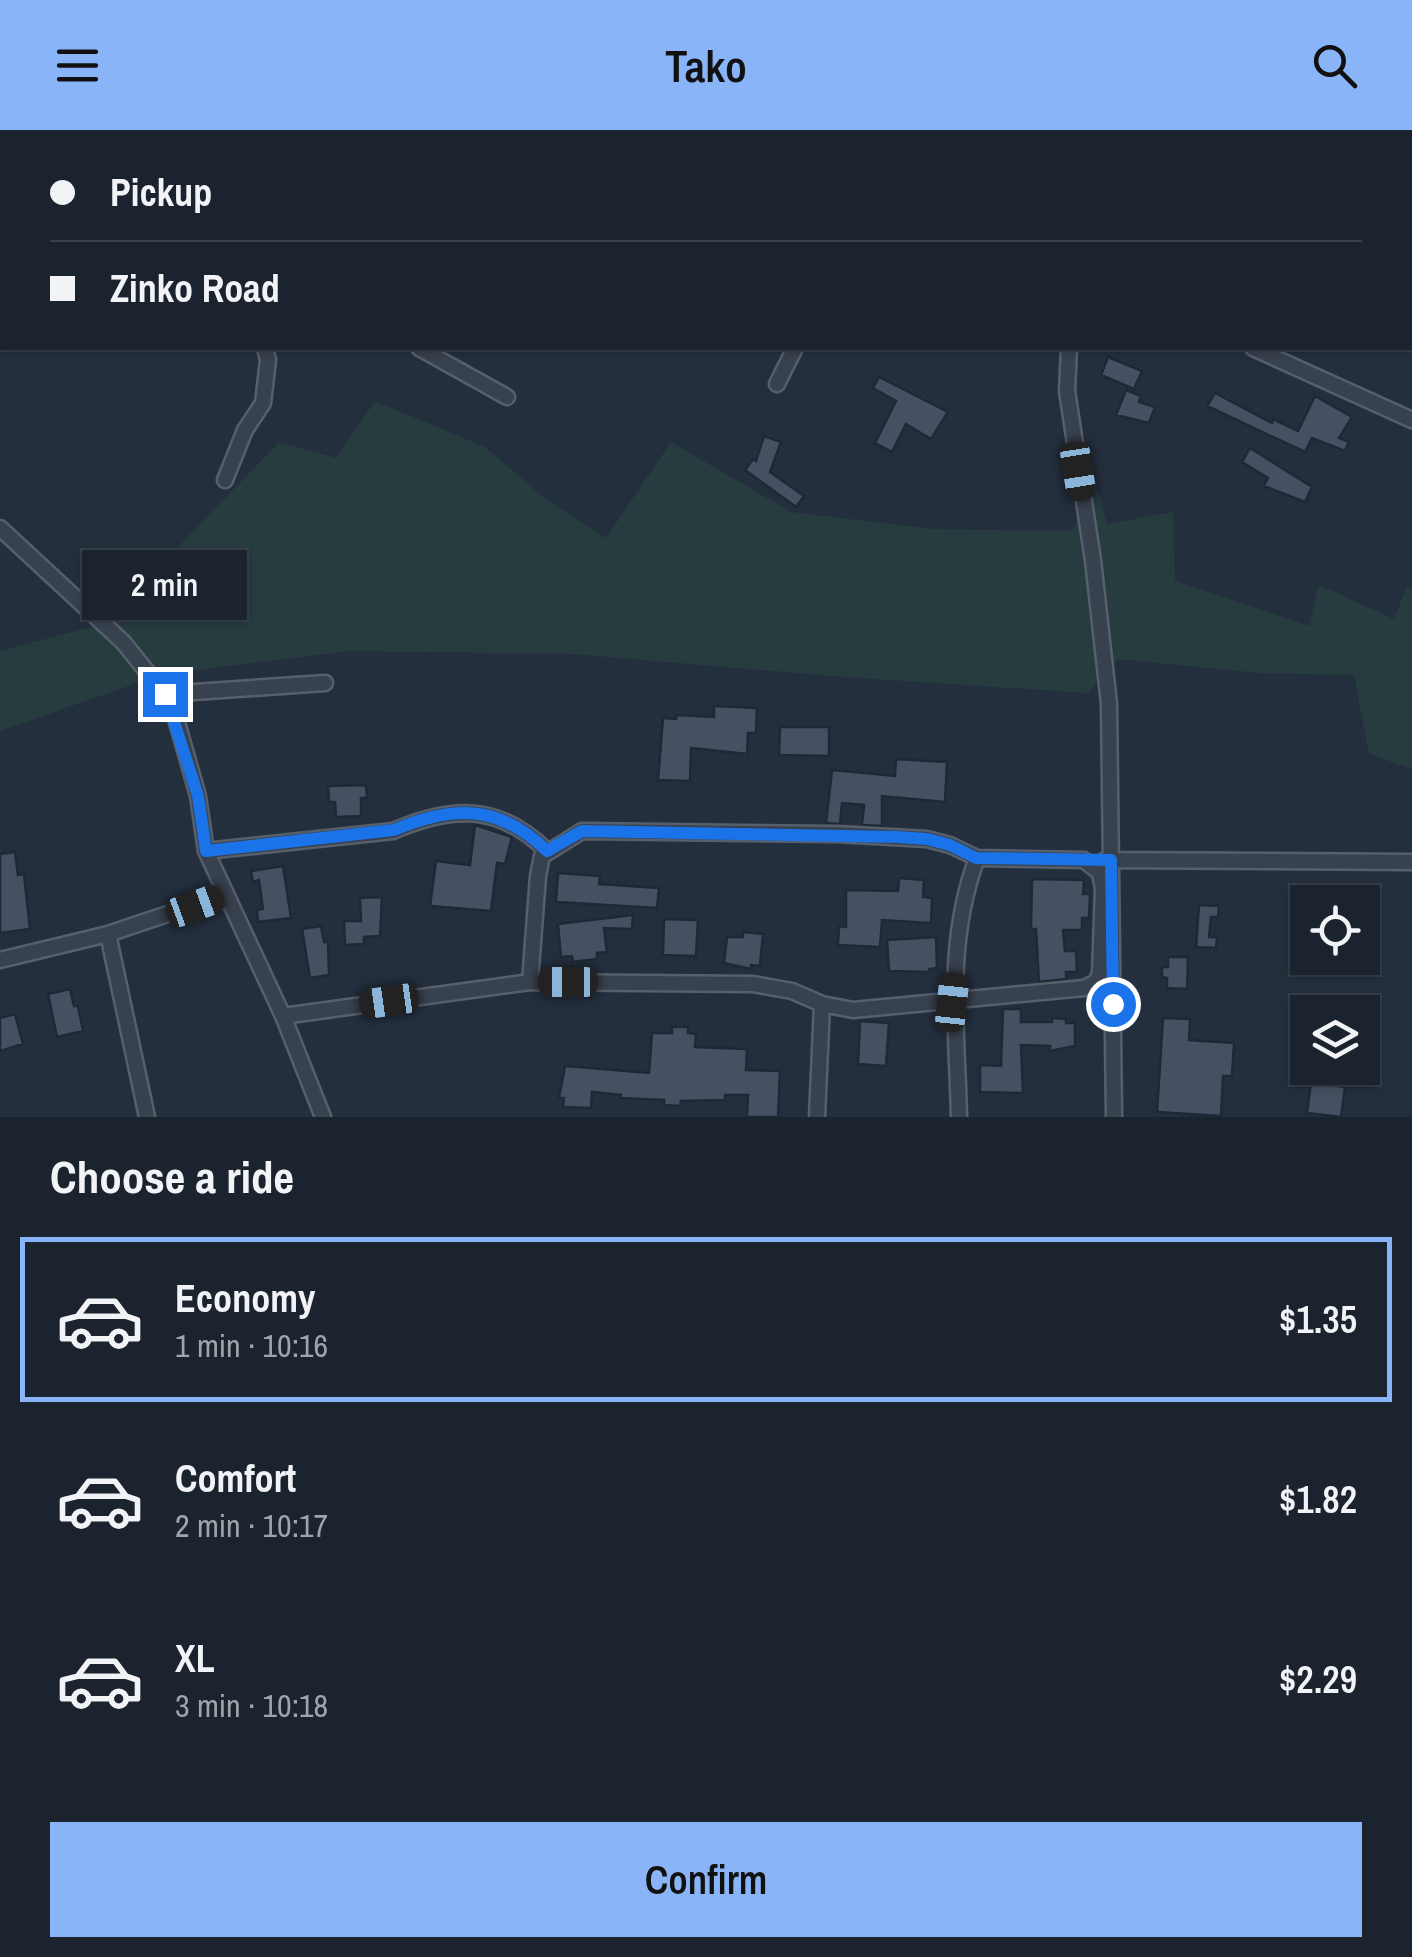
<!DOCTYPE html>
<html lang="en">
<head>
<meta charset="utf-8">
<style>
	:root { --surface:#1b232e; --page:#242b36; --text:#f1f3f6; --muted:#a0a4aa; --line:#39404a; --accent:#8ab4f8 }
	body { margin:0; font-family:"Archivo Narrow",sans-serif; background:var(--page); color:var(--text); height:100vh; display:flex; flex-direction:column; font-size:38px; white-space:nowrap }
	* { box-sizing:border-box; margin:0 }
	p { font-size:32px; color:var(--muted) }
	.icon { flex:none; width:55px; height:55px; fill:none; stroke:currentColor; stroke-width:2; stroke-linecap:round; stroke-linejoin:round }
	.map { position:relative; height:987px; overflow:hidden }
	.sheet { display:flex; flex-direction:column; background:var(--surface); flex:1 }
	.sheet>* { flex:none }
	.guide { position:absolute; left:0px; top:0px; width:1412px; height:220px; box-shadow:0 2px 8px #0004,0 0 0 2px var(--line); display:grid; align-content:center; height:220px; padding:0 50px; background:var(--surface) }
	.fabs { position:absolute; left:1290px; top:755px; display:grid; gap:20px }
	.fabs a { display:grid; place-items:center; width:90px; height:90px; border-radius:0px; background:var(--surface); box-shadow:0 2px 8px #0004,0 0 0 2px var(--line); font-size:50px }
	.end { position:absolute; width:45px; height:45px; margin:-22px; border:12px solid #1a73e8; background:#fff; box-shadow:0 0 0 5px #fff }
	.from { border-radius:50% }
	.bubble { position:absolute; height:70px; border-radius:0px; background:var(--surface); box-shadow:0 2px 8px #0004,0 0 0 2px var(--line); font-size:32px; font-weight:600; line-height:70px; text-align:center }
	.car { position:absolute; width:30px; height:60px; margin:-30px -15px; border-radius:12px; box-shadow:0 0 8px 2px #0007; background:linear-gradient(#222 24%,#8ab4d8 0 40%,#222 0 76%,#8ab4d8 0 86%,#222 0) }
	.guide b { display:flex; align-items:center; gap:35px; height:95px; font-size:38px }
	.guide b+b { border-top:2px solid var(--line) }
	.guide i { width:25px; height:25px; background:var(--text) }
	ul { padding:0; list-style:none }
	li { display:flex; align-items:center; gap:30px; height:165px; margin:0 20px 15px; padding:0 30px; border:5px solid transparent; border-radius:0px }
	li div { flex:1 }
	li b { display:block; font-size:38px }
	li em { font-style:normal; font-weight:600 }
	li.on { border-color:var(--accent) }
	li>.icon { width:90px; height:90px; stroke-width:1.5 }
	h2 { padding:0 50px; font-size:45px; line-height:120px }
	.cta { display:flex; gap:20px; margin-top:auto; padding:20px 50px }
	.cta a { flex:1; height:115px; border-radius:0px; background:var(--accent); color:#111; font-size:40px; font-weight:600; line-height:115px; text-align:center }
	header { display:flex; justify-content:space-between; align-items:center; height:130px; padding:0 50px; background:var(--accent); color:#111; font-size:45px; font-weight:600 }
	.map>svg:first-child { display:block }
	.green { fill:#263c3f }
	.building { fill:#455162; stroke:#1f2835; stroke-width:2.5 }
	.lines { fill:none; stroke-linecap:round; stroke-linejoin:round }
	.minor-casing { stroke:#565f6c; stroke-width:19 }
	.minor { stroke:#38414e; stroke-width:14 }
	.route { stroke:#1a73e8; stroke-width:12 }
</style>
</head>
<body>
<header><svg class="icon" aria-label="menu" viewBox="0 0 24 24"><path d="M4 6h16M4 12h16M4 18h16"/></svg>Tako<svg class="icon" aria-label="search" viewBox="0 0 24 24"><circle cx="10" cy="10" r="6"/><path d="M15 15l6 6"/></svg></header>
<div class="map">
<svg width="1412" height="987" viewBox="0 0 1412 987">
	<rect width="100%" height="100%" fill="#242f3e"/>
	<path class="green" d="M0 0H248L2 2 0 194Z
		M375 271 485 317 542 366 606 408 671 312 791 382 933 399 1072 401 1096 354 1107 394 1173 382 1175 451 1309 496 1319 455 1394 489 1407 456 1412 459V639L1369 624 1354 545 1259 543 1118 529 1088 563 845 547 572 524 351 521 163 544 0 601V521L91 497 109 489 279 312 336 328Z"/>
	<path class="building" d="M1108 227 1142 241 1134 259 1101 245Z
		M879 247 948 282 931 309 906 294 892 322 875 313 896 271 873 258Z
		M1126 260 1141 266 1139 272 1155 277 1149 293 1116 285Z
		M1215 263 1272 293 1273 289 1298 301 1315 266 1352 287 1339 308 1349 312 1345 321 1312 308 1305 322 1207 276Z
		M764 306 781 312 770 342 804 366 796 377 745 340 753 329 756 331Z
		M1250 318 1312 357 1305 372 1264 356 1268 348 1242 332Z
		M714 576 757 578 756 603H748L747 624 691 618 690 651 658 650 663 588 676 589 677 585 714 587Z
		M780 597H829V626L779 625Z
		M896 629 947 632 945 672 882 666V696L862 695 864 675 842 673 840 694 826 693 832 640 895 646Z
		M366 655 367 668H361V686L336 687 335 672H329L328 656Z
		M475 695 512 707 505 734 497 733 491 781 430 776 436 731 470 735Z
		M15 722 18 745 24 744 30 799 0 803V724Z
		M283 736 291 788 258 792 257 780 263 779 259 750 253 752 251 741Z
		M558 743 600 746 599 754 659 758 657 778 556 772Z
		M899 748 924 750 923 767 932 768 931 793 882 790 880 817 838 815 839 796 846 797V760L898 761Z
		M1032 749 1084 750 1083 764H1090L1089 788H1082V800H1063L1065 821H1076L1077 842H1066V849L1039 852 1036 799H1031Z
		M382 767 380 806 364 807V814L345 815 344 791H361L360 768Z
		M1199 775 1219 776 1218 787H1211L1209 807H1217L1216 818 1196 817Z
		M633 785 632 799 604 798 607 822 597 823V829L573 832 572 826 561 827 558 794Z
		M664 789 698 790 696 826 663 825Z
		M321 796 324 812H328L329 845 310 848 302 799Z
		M743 802 763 804 760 836 751 835V839L724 833 727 807H743Z
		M936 807 937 838 929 839V842L889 841 887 810Z
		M1168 827H1188L1187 859 1167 858V848L1162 847V837H1168Z
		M70 859 74 876H78L83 901 57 907 48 864Z
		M1003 879H1021V892H1052V888L1066 889V893H1075V916L1050 921V916L1021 915 1023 963 980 962V935L1001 936Z
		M15 884 23 914 0 921V888Z
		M1163 888 1190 889 1189 910 1234 913 1232 946H1223L1221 986 1157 982Z
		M860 891 889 893 886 936 858 934Z
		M672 897H688V903L696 904 695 917 747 919 746 940 780 941 778 987H747L748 965H725V970L681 971 680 976 664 975V970L621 968V965L592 962 591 978 563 977 564 968H559L565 936 649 943 652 903H672Z
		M1311 953 1345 957 1341 987 1307 983Z"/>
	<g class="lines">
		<defs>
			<path id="minor" d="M369 0 373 2
				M684 0 687 2
				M258 2V0
				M1160 2 1162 0
				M419 218 507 267
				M1069 218 1067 261 1093 430 1109 574 1114 987
				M1253 218 1412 290
				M777 254 795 218
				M225 350 245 300 263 273 268 230 265 218
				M0 398 123 512 165 564 176 589 198 666 206 721 283 886 323 987
				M165 564 325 553
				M206 721 393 701C453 675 499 674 547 721
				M1105 730 1412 732
				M108 804 147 987
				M0 830 108 804 224 765
				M283 886 530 852 753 854 792 861 822 874 853 880 1084 858 1096 852 1100 843 1103 759 1100 743 1084 730 977 728 950 715 927 709 836 704 582 701 542 726 538 746 530 852
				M817 987 822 874
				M959 987C957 898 945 814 977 728"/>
		</defs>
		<use href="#minor" class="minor-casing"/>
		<use href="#minor" class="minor"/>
	</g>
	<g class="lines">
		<path class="route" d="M165 564 198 666 206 721 394 700C453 675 499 674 547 721L582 701 897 707 927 709 950 715 976 728 1111 730 1113 874"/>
	</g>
</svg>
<div class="fabs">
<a><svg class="icon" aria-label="locate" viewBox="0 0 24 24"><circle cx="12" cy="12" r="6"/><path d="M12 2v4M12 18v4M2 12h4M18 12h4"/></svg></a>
<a><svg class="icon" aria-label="layers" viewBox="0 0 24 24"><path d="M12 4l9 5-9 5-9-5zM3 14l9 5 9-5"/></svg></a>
</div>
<i class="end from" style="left:1113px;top:874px"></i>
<i class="end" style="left:165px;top:564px"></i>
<div class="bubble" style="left:82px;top:420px;width:165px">2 min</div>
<i class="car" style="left:1078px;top:341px;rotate:171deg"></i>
<i class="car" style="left:195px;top:776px;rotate:70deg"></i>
<i class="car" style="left:568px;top:852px;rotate:270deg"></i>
<i class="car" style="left:389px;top:871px;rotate:262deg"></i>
<i class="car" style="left:952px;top:872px;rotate:6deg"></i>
<div class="guide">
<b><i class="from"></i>Pickup</b>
<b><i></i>Zinko Road</b>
</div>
</div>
<section class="sheet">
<h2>Choose a ride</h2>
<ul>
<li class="on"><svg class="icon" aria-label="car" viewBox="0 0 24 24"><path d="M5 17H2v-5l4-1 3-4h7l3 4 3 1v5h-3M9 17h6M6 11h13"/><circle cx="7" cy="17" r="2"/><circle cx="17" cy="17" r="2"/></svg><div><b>Economy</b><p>1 min · 10:16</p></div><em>$1.35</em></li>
<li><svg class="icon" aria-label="car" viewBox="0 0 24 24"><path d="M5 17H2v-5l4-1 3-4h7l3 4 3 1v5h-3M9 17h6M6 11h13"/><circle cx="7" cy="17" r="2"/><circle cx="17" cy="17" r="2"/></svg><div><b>Comfort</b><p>2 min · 10:17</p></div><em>$1.82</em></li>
<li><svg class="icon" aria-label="car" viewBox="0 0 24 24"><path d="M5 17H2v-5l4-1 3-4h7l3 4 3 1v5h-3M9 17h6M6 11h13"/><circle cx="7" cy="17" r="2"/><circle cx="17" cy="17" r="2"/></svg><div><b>XL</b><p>3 min · 10:18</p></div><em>$2.29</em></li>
</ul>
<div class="cta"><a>Confirm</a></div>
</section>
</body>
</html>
